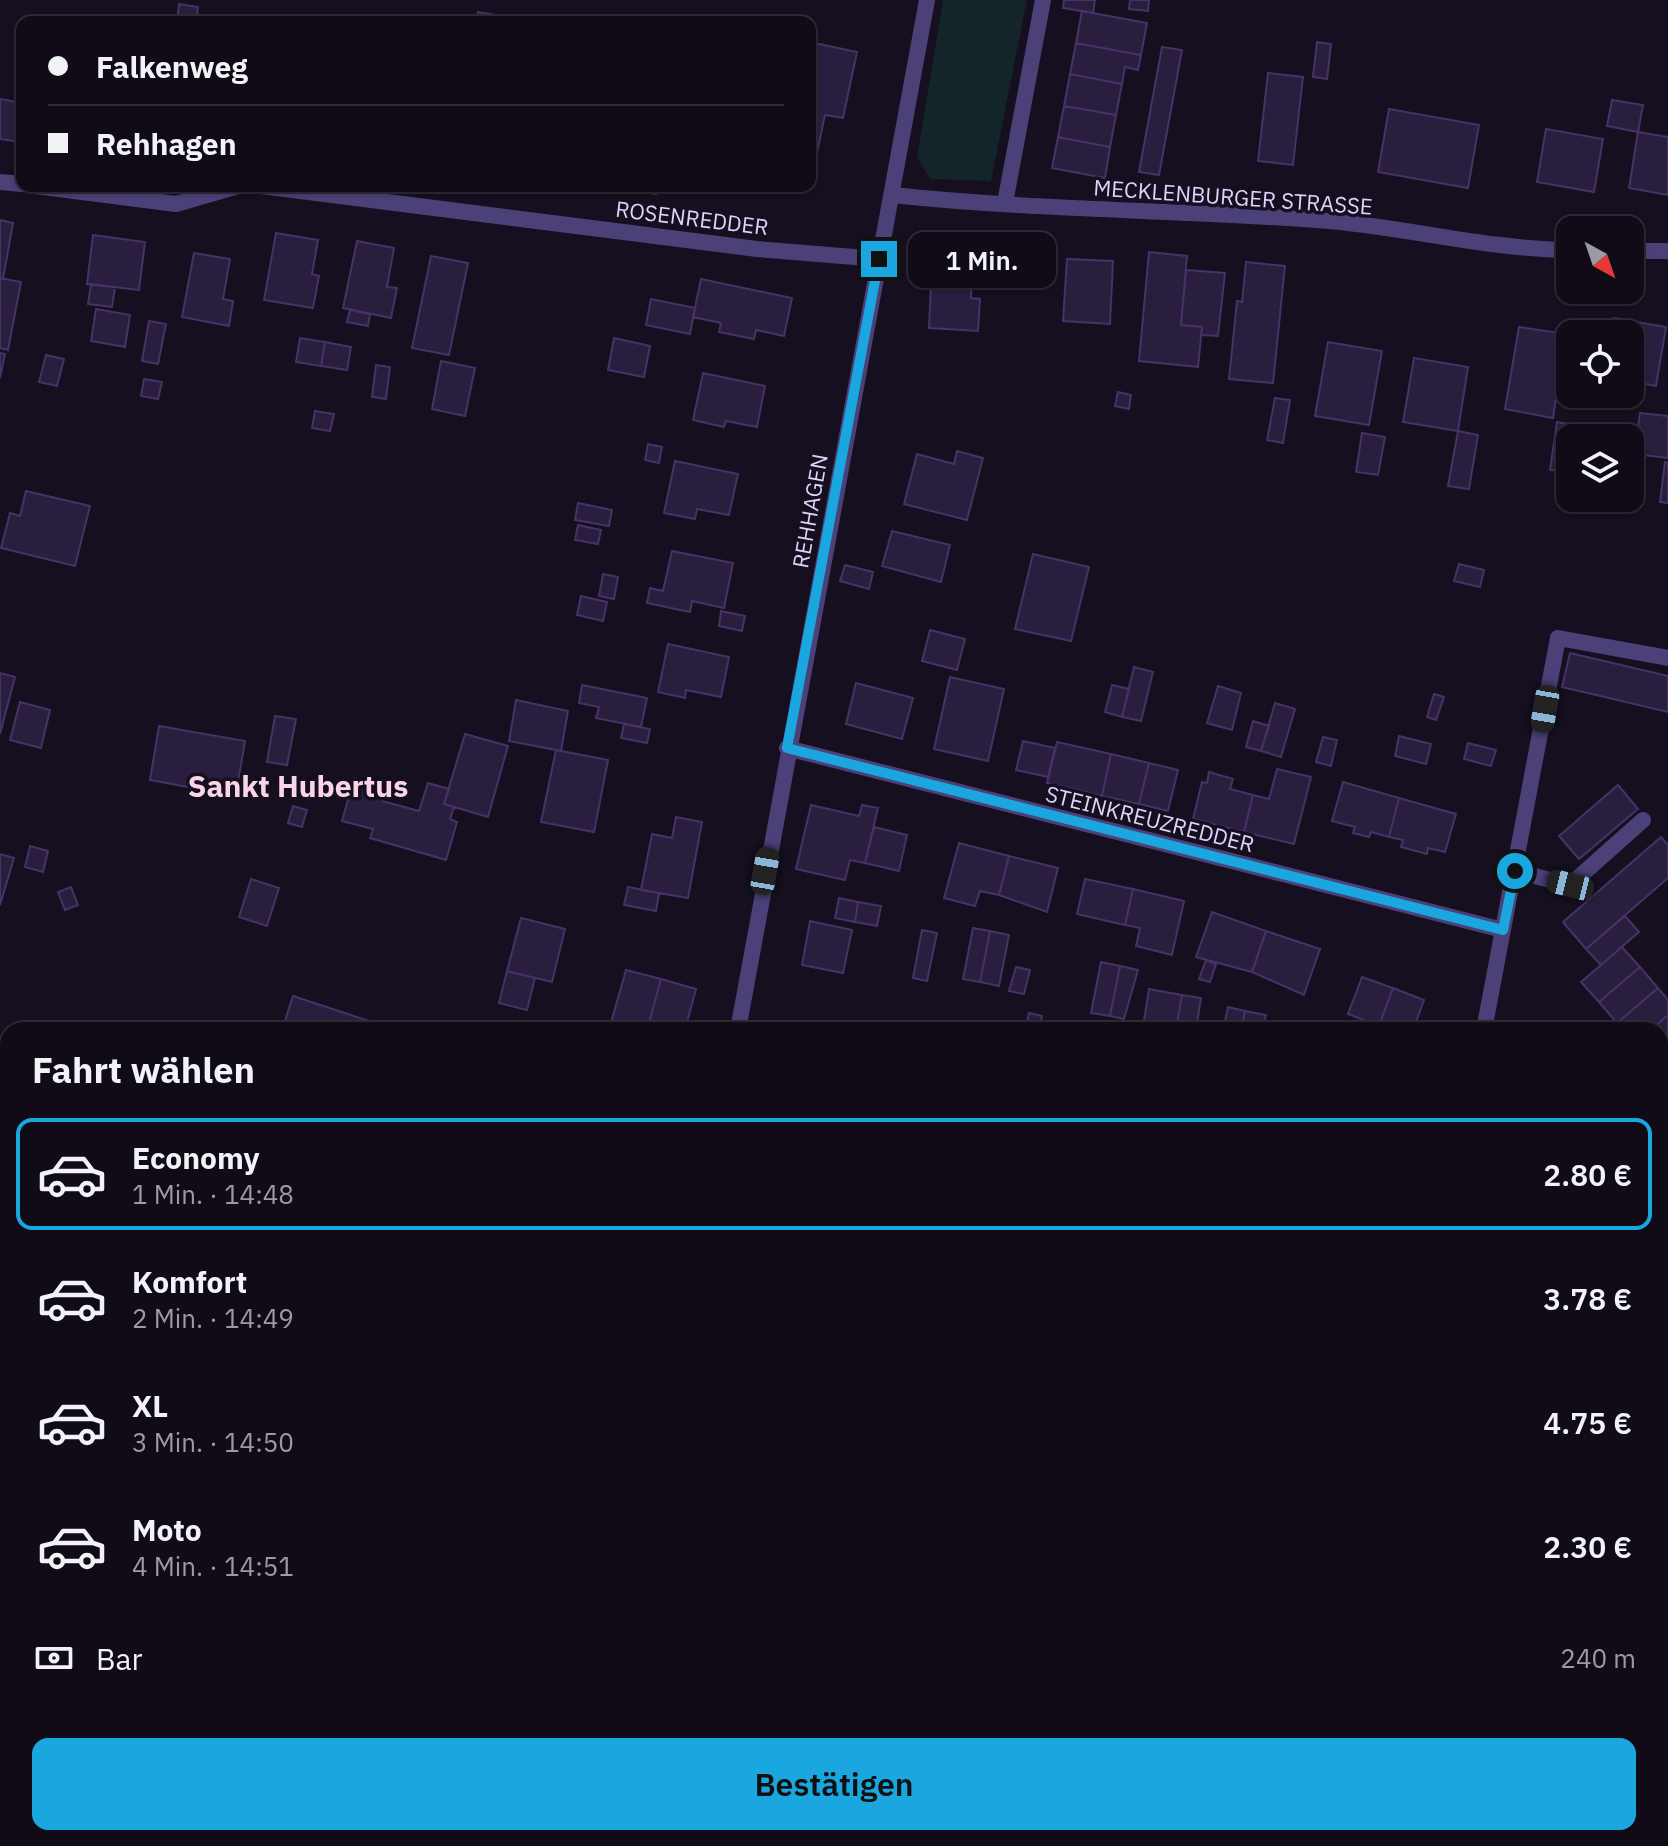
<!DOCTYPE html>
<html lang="de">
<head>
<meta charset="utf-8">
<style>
	:root { --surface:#100b17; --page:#1e1924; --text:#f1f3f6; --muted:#9c9ba1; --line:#302b36; --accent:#1aa7df }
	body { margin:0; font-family:"IBM Plex Sans",sans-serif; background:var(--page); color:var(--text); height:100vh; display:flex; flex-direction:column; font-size:30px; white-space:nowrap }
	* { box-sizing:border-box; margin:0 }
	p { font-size:26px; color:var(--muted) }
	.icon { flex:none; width:44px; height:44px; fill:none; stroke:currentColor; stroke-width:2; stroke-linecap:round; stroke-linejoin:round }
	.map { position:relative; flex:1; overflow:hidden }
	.panel { position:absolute; left:0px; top:1022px; width:1668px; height:824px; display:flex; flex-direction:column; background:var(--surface); border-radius:24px 24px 0 0; box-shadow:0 2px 6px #0004,0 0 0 2px var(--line) }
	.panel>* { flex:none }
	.guide { position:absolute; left:16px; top:16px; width:800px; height:176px; border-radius:16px; box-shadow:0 2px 6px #0004,0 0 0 2px var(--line); display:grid; align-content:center; height:176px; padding:0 32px; background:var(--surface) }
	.needle { width:52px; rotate:140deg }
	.buttons { position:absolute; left:1556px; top:216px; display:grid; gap:16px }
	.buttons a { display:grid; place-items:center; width:88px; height:88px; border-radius:16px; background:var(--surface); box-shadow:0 2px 6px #0004,0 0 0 2px var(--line); font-size:40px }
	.end { position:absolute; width:36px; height:36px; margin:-18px; border:10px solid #1aa7df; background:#111; box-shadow:0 0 0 4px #111 }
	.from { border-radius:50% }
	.bubble { position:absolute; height:56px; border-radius:16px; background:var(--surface); box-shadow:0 2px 6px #0004,0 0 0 2px var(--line); font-size:26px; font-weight:600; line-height:56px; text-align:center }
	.car { position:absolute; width:24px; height:48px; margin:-24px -12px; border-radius:10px; box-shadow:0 0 6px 2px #0007; background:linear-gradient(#222 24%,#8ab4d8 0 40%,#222 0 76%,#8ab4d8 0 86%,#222 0) }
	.guide b { display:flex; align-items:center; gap:28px; height:76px; font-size:30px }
	.guide b+b { border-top:2px solid var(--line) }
	.guide i { width:20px; height:20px; background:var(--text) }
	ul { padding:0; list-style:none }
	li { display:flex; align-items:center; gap:24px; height:112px; margin:0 16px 12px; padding:0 16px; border:4px solid transparent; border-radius:16px }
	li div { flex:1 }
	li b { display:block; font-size:30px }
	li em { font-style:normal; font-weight:600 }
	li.active { border-color:var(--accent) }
	li>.icon { width:72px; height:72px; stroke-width:1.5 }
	h2 { padding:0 32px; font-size:36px; line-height:96px }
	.pay { display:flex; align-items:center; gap:20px; height:88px; padding:0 32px; font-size:30px }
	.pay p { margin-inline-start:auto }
	.action { display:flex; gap:16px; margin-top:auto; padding:16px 32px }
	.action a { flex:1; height:92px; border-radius:16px; background:var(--accent); color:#111; font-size:32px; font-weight:600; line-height:92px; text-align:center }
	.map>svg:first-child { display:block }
	.green { fill:#132529 }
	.building { fill:#2a1e3e; stroke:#473267; stroke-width:2 }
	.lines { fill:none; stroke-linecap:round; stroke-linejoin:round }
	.lane { stroke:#4c4079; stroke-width:16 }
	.street { stroke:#4c4079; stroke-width:16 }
	.route { stroke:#1aa7df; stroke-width:10 }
	.labels { text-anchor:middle; stroke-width:7; stroke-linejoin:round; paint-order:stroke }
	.street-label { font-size:22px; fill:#ded3fa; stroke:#150f1f }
	.district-label { font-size:30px; font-weight:bold; fill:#fad5e6; stroke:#150f1f }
</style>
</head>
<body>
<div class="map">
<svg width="1668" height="1846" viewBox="0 0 1668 1846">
	<rect width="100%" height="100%" fill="#150f1f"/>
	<path class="green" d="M943 0H1027L991 181 930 179 917 157Z"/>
	<path class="building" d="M1064 0H1095L1093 13 1063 8Z
		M1130 0H1149L1148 11 1129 9Z
		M179 4 198 7 196 22H177Z
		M1082 11 1147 23 1141 55 1076 43Z
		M478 12 519 19V22H477Z
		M810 42 857 52 843 118 825 115 817 153 810 151Z
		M1317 42 1331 44 1327 79 1313 77Z
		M1076 43 1141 55 1138 70 1125 67 1122 84 1070 74Z
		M1162 47 1182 50 1159 175 1139 172Z
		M1268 73 1303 77 1293 165 1258 161Z
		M1070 74 1122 84 1116 115 1064 106Z
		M0 99 22 103V142L0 139Z
		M1612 100 1643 105 1638 132 1607 126Z
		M1064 106 1116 115 1110 147 1058 137Z
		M1389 109 1479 125 1468 188 1378 172Z
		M1546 129 1603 139 1594 192 1537 182Z
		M1638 132 1668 137V195L1629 188Z
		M1058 137 1110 147 1105 178 1052 168Z
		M612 186H657L656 194Z
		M0 220 13 223 3 279 0 278Z
		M276 233 318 240 312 274 319 276 313 308 264 300Z
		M93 235 145 242 139 290 87 284Z
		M357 241 394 248 387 287 397 288 391 318 343 308Z
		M1149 252 1187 256 1181 325 1202 327 1198 367 1139 361Z
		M194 253 230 259 223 299 233 301 229 326 182 317Z
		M431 256 468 263 449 355 412 348Z
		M1067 259 1113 261 1110 324 1063 321Z
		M932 261 972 263 971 298 980 299 978 331 929 328Z
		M1246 262 1285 266 1273 383 1229 379 1237 301 1242 302Z
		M1186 270 1225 273 1218 336 1201 335 1202 327 1181 325Z
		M0 278 21 282 8 350 0 348Z
		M701 279 792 298 784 336 756 330 754 339 719 332 721 323 693 317Z
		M91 284 115 287 112 307 88 304Z
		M651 299 695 308 690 334 646 325Z
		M96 309 130 315 125 347 91 341Z
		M350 310 370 314 368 326 347 322Z
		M1614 318 1666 327 1656 386 1630 381V334H1611Z
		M149 321 166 324 158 364 142 361Z
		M1519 327 1566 334 1553 418 1505 409Z
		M300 338 325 342 321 366 296 362Z
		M614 338 650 346 644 377 608 370Z
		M325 342 351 347 347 370 321 366Z
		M1328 342 1382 351 1369 425 1315 416Z
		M0 353 5 354 0 378Z
		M46 355 64 359 57 386 39 382Z
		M1414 358 1468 367 1458 431 1403 422Z
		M441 361 475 368 465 416 432 409Z
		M376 365 390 367 386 399 372 397Z
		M703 373 765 386 757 427 726 421 724 427 693 420Z
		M144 379 162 382 158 399 141 396Z
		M1118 392 1131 395 1129 409 1115 406Z
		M1275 398 1290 400 1283 443 1267 440Z
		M315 411 334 414 330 431 312 428Z
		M1640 413 1668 416V458L1634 454Z
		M1557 422 1575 425 1567 472 1550 470Z
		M1458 431 1478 435 1469 489 1448 486Z
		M1362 433 1385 437 1378 475 1356 472Z
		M648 444 662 447 659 463 645 460Z
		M957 451 983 458 967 520 904 504 917 454 954 464Z
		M675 461 738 474 729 515 697 509 695 519 664 513Z
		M1665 462 1668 463V503L1660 502Z
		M26 491 90 506 75 566 1 548 10 513 20 516Z
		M578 503 612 510 609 526 575 520Z
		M578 525 601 530 598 544 575 540Z
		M892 531 950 545 941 582 882 566Z
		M672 551 733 563 724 608 692 601 690 612 647 603 650 588 663 591Z
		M1033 554 1089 567 1071 641 1015 629Z
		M1459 564 1484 570 1480 587 1454 581Z
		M845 565 873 572 869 589 840 581Z
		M603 574 618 577 614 599 599 596Z
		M581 596 607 602 603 621 577 615Z
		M721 611 745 616 742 631 719 626Z
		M930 630 965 639 957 670 922 661Z
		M668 644 729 657 721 697 686 690 685 698 658 692Z
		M1570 653 1668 676V712L1562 687Z
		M1134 667 1153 672 1141 721 1122 717Z
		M0 673 15 677 0 734Z
		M950 677 1004 689 988 761 934 749Z
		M856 683 913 698 902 739 846 724Z
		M582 685 647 698 641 727 596 718 599 707 579 703Z
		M1112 685 1129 689 1122 717 1105 712Z
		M1218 686 1241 693 1232 730 1207 723Z
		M1434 694 1444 697 1436 720 1427 717Z
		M516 700 568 711 561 751 509 741Z
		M20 702 50 710 41 748 10 740Z
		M1275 703 1295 709 1281 757 1261 751Z
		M275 716 296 719 287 765 267 762Z
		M1253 721 1269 726 1261 751 1246 747Z
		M624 724 650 729 647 743 621 738Z
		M159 726 245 741 237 788 205 782 204 790 150 780Z
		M465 734 508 746 488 817 444 804Z
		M1399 736 1431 744 1426 764 1395 756Z
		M1323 737 1337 740 1331 766 1316 762Z
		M1023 741 1055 748 1048 777 1016 770Z
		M1057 742 1111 754 1102 796 1047 783Z
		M1468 743 1496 750 1491 766 1464 759Z
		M556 750 608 760 594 832 541 822Z
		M1111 754 1149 763 1139 804 1102 796Z
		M1149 763 1178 770 1168 811 1139 804Z
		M1277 769 1311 777 1294 844 1244 832 1253 795 1269 799Z
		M1209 772 1233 779 1230 789 1253 795 1244 832 1193 819 1202 782 1207 783Z
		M354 778 385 787 382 801 419 811 428 783 449 789 444 804 454 807 450 819 457 822 446 860 370 838 373 829 342 821Z
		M1343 782 1399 798 1389 837 1371 832 1369 837 1353 833 1355 827 1332 821Z
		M1618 785 1638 809 1579 859 1559 836Z
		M1399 798 1456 814 1445 852 1428 848 1427 854 1401 847 1403 840 1389 837Z
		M811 805 859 816 862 805 878 808 865 863 850 860 845 880 796 869Z
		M293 806 307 810 302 827 288 823Z
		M676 817 702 822 688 898 641 890 652 834 672 838Z
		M874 827 907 835 899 871 865 863Z
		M1661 837 1668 845V878L1586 949 1563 922Z
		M959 843 1009 856 999 895 980 891 975 906 944 898Z
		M30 846 48 851 43 872 25 867Z
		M0 854 14 858 0 905Z
		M1009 856 1058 868 1047 912 999 895Z
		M251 879 279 888 267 926 239 917Z
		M1085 879 1133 889 1125 925 1077 914Z
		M71 887 78 905 65 910 58 892Z
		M628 887 659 893 656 911 624 905Z
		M1133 889 1184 901 1172 955 1136 946 1140 928 1125 925Z
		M839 898 858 902 855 922 835 918Z
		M858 902 881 906 877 926 855 922Z
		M1212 912 1266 931 1252 972 1196 957Z
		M1625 916 1639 932 1601 965 1586 949Z
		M521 918 565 929 552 982 507 971Z
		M810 921 852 930 843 973 802 965Z
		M973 928 990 931 980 982 963 979Z
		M922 930 937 933 927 981 913 978Z
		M990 931 1009 935 999 986 980 982Z
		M1266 931 1320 949 1304 995 1252 972Z
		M1622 947 1640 967 1599 1002 1581 982Z
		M1206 960 1216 964 1210 982 1199 979Z
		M1101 962 1120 966 1110 1016 1091 1013Z
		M1120 966 1138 970 1124 1019 1110 1016Z
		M1016 967 1030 970 1024 994 1009 991Z
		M1640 967 1658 988 1617 1023 1599 1002Z
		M626 970 661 979 647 1030 610 1026Z
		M507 971 535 978 527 1010 499 1003Z
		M1362 977 1393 988 1379 1026 1348 1014Z
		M661 979 696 989 685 1030H647Z
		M1393 988 1424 1000 1413 1030H1391L1379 1026Z
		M1658 988 1668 1000V1015L1651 1030H1623L1617 1023Z
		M1149 989 1182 995 1176 1030 1143 1027Z
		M1182 995 1201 998 1196 1030H1176Z
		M293 996 369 1021 366 1030H282Z
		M1228 1007 1245 1011 1241 1030H1223Z
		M1245 1011 1266 1015 1262 1030 1242 1026Z
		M1029 1013 1042 1016 1039 1030H1025Z
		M1668 1015V1051L1660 1057V1030H1651Z
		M1668 1051V1081L1660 1072V1057Z
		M0 1065 8 1067 3 1106 0 1105Z
		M8 1260V1329L0 1320V1266Z
		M1660 1276 1668 1286 1660 1295Z
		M1668 1288V1327L1660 1334V1295Z
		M1668 1327V1366L1666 1367 1660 1360V1334Z
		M0 1474 8 1484V1524L0 1531Z
		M6 1736 8 1738V1790L0 1781V1740Z
		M272 1838H318L324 1846H266Z
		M436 1838H472L479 1846H434L439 1842Z
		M908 1838H945L936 1846H915Z
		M978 1838H1081L1072 1846H984Z
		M1081 1838H1113L1120 1846H1072Z
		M1174 1838H1182L1189 1846H1165Z
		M1464 1838H1489L1480 1846H1470Z
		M1489 1838H1522L1513 1846H1480Z"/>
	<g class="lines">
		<path class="lane" d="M1005 203 1043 0
			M1558 638 1668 658
			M1515 871 1570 885 1643 820"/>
		<path class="street" d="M0 182 22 184
			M35 186 176 204 238 186
			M261 186 757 249 879 259
			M892 195C1033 210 1175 210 1317 220 1402 226 1484 249 1570 250
			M1630 251H1668
			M787 748 1503 930
			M738 1030 927 0
			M1484 1030 1558 638
			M0 1171 8 1173
			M0 1596 8 1598
			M1660 1787 1668 1780
			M734 1838 759 1846
			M1593 1846 1602 1838"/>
	</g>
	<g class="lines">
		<path class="route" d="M879 259 787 748 1503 930 1515 871"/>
	</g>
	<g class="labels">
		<g class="street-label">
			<text transform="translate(1233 197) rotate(4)" y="8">MECKLENBURGER STRASSE</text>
			<text transform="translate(692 218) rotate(7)" y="8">ROSENREDDER</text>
			<text transform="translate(810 511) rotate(-80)" y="8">REHHAGEN</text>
			<text transform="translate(1150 819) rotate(14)" y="8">STEINKREUZREDDER</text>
		</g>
		<g class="district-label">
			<text x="298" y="797">Sankt Hubertus</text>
		</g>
	</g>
</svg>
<div class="buttons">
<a><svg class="needle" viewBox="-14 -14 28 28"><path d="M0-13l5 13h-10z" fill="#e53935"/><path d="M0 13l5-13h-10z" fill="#9c9ba1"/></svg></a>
<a><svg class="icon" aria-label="locate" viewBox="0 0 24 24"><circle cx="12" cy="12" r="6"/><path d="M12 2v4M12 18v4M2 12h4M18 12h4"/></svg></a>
<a><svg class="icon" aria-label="layers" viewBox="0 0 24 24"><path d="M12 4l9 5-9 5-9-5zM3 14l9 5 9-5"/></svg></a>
</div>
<i class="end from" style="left:1515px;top:871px"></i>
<i class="end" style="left:879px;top:259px"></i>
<div class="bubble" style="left:908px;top:232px;width:148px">1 Min.</div>
<i class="car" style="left:1545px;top:709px;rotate:190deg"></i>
<i class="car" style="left:765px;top:871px;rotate:10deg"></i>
<i class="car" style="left:1570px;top:885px;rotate:284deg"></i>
<div class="guide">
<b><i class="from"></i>Falkenweg</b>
<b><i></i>Rehhagen</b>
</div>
<section class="panel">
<h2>Fahrt wählen</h2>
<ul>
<li class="active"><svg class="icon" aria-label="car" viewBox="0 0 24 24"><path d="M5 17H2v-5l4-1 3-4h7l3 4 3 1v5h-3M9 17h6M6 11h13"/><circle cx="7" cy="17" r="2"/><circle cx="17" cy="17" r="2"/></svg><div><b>Economy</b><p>1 Min. · 14:48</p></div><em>2.80 €</em></li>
<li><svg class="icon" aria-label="car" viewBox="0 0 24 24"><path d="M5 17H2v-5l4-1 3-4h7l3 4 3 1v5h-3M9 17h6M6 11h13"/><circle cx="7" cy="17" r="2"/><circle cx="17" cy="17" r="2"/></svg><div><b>Komfort</b><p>2 Min. · 14:49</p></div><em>3.78 €</em></li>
<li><svg class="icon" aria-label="car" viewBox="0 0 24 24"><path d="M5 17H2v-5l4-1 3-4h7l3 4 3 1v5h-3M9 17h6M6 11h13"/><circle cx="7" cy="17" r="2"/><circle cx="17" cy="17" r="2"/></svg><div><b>XL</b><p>3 Min. · 14:50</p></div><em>4.75 €</em></li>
<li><svg class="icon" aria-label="car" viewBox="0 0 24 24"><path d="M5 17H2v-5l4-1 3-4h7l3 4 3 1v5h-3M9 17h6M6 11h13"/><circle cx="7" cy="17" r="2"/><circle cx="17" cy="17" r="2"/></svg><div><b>Moto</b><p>4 Min. · 14:51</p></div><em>2.30 €</em></li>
</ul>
<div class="pay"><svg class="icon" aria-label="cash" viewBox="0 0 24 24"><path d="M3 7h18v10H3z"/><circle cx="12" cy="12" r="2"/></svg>Bar<p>240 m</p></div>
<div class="action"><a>Bestätigen</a></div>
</section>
</div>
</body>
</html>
